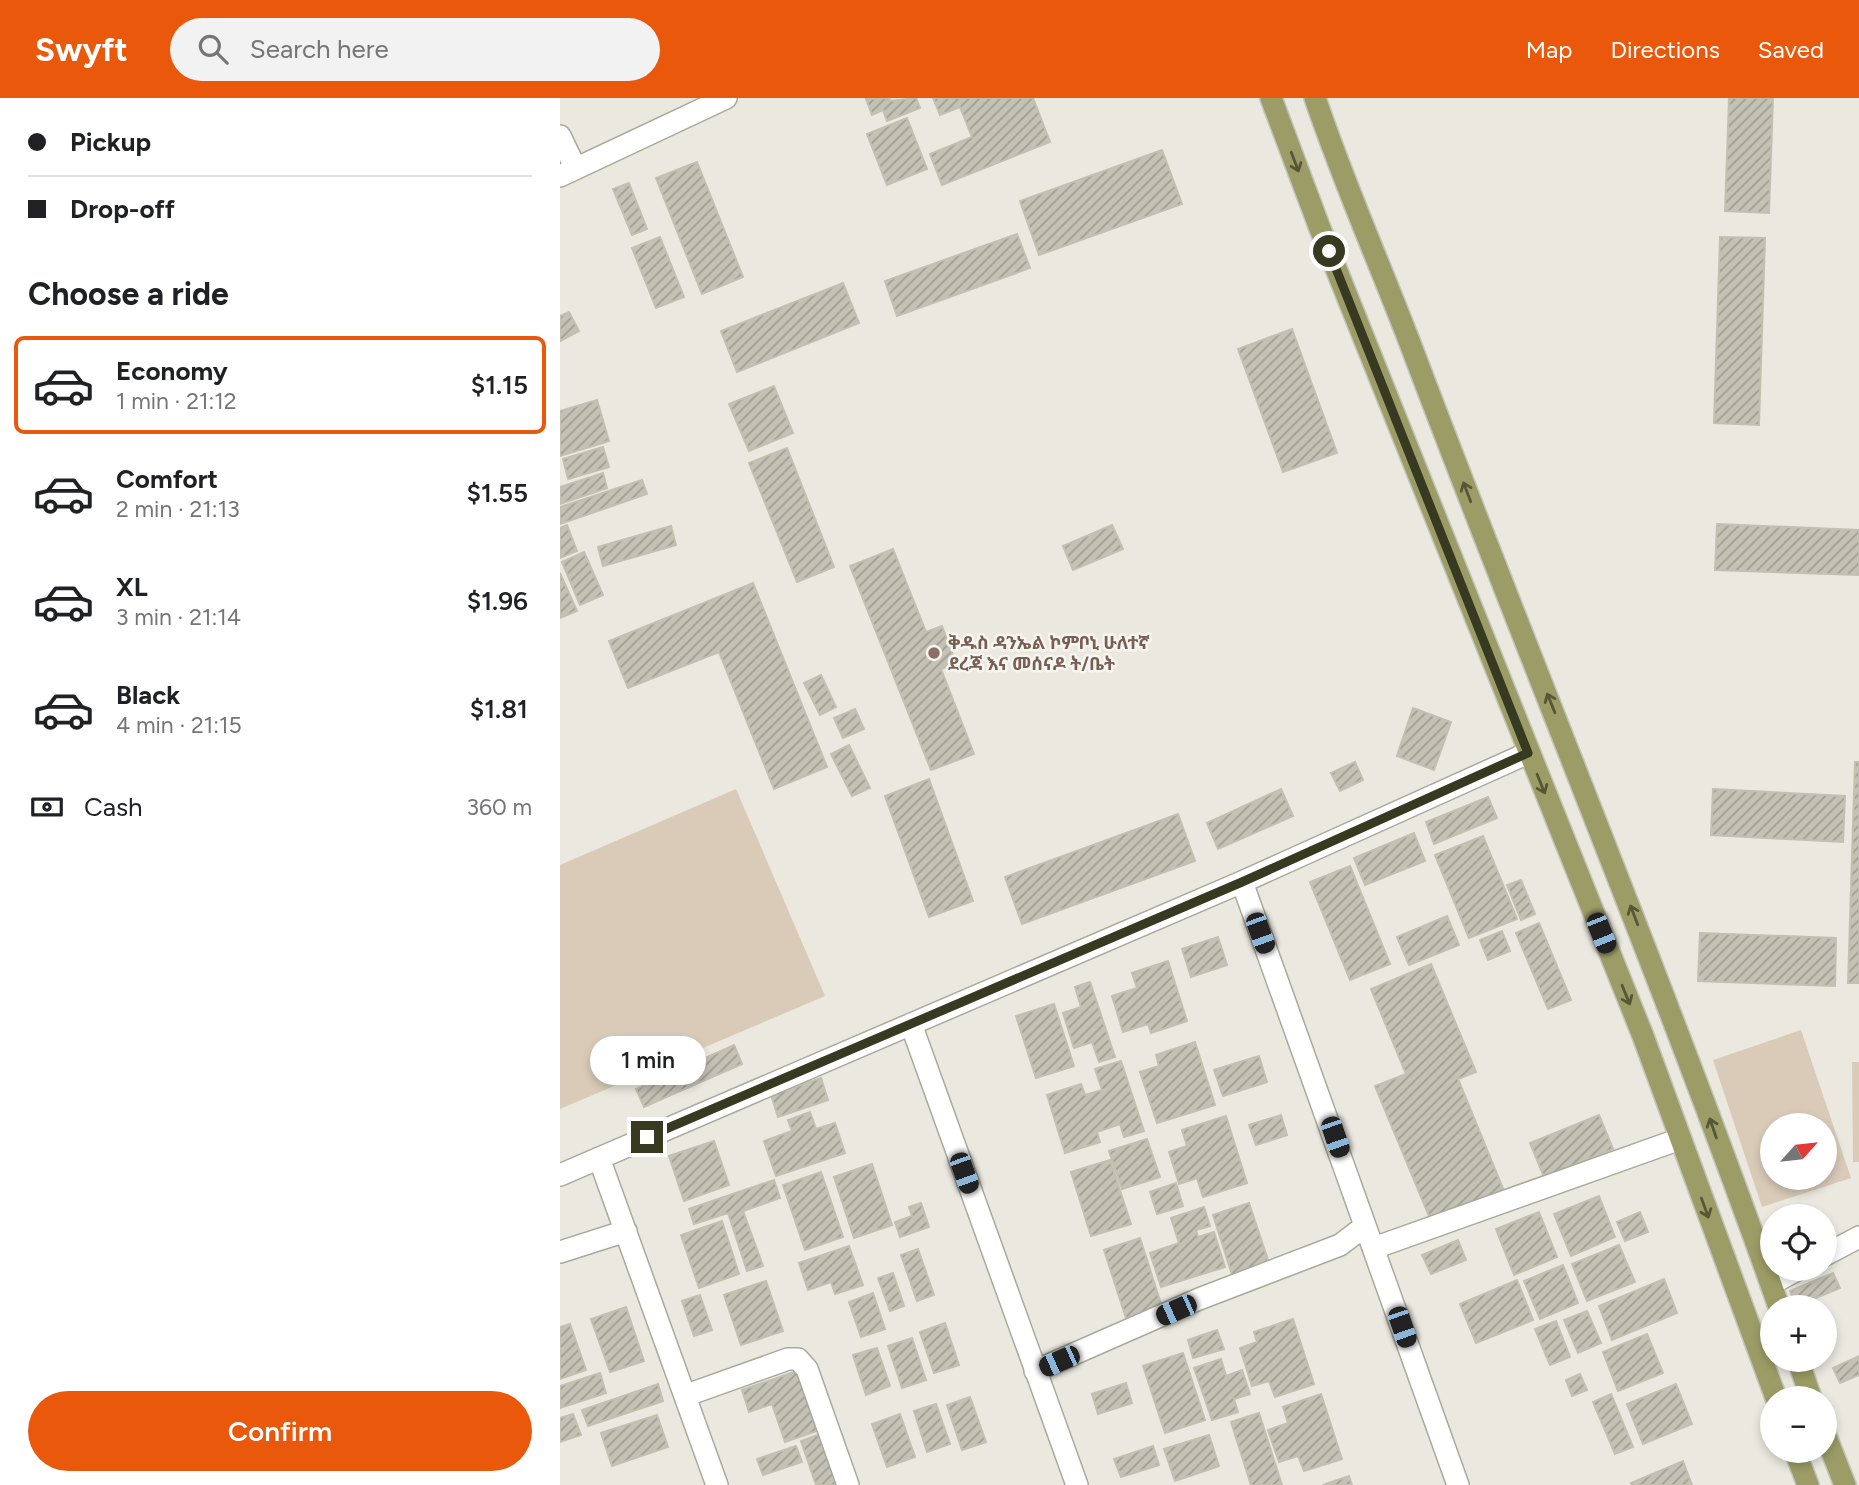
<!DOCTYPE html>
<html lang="en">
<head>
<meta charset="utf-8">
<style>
	:root { --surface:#fff; --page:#f2f2f2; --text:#202124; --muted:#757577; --line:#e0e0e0; --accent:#ea580c }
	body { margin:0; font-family:Figtree,"Noto Sans Ethiopic",sans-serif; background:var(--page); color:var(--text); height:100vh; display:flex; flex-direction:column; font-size:26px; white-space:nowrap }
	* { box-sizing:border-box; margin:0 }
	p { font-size:23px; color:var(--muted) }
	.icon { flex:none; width:38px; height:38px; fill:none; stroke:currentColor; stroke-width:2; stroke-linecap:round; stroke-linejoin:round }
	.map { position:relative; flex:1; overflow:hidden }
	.details { display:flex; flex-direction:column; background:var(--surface); width:560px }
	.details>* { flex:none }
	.banner { display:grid; align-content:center; height:154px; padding:0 28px; background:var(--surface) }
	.needle { width:46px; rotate:63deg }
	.controls { position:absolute; left:1200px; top:1015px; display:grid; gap:14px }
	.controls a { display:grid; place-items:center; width:77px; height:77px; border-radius:50%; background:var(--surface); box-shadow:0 4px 10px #0003; font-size:35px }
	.end { position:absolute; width:32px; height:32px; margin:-16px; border:9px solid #383921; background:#fff; box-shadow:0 0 0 4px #fff }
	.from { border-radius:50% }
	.bubble { position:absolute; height:49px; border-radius:24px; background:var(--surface); box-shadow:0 4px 10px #0003; font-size:23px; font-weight:600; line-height:49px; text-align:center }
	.car { position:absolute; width:21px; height:42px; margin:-21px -10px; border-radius:9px; box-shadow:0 0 5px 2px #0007; background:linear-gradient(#222 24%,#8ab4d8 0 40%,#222 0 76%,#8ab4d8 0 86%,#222 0) }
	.banner b { display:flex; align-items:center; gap:24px; height:66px; font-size:26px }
	.banner b+b { border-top:2px solid var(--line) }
	.banner i { width:18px; height:18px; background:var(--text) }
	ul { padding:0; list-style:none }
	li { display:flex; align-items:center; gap:21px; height:98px; margin:0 14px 10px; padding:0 14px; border:4px solid transparent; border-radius:10px }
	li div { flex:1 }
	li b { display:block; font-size:26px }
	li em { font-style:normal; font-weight:600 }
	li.current { border-color:var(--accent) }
	li>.icon { width:63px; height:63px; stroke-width:1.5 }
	h2 { padding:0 28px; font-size:32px; line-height:84px }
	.pay { display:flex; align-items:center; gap:18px; height:77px; padding:0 28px; font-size:26px }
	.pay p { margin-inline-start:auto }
	.button { display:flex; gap:14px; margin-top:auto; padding:14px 28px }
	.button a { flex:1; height:80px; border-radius:42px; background:var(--accent); color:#fff; font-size:28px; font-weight:600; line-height:80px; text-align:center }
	header { display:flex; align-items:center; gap:42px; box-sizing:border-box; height:98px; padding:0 35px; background:var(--accent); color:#fff }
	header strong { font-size:33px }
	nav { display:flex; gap:38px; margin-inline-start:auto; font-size:24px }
	.search { width:490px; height:63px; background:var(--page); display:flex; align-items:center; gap:18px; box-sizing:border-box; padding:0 24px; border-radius:38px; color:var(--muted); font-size:26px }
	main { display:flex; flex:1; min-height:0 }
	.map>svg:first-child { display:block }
	.pitch { fill:#dacbb9; fill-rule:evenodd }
	.building { fill:url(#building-hatch); stroke:#c3c0b2; stroke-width:2 }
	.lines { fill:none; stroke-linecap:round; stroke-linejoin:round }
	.minor-casing { stroke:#aaa99b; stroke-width:24 }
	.major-casing { stroke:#c3c4bc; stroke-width:24 }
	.minor { stroke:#fff; stroke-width:21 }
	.major { stroke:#9c9d66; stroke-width:21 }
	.oneway { stroke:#565736 }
	.route { stroke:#383921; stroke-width:9 }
	.education-dot { fill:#8d6e63; stroke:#f6f5ef; stroke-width:2.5 }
	.labels { text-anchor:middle; stroke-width:5; stroke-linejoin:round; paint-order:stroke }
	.education-label { font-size:18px; font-weight:bold; fill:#785e54; stroke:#f6f5ef; text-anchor:start }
</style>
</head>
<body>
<header>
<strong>Swyft</strong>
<div class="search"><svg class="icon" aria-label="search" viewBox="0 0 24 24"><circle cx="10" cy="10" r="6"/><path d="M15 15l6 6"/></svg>Search here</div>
<nav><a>Map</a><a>Directions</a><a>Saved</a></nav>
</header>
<main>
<section class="details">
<div class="banner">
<b><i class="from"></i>Pickup</b>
<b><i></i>Drop-off</b>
</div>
<h2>Choose a ride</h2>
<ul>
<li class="current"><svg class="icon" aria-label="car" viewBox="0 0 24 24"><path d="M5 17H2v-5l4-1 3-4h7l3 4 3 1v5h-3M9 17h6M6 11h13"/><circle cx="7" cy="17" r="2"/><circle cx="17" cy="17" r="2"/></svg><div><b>Economy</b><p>1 min · 21:12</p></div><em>$1.15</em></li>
<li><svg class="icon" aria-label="car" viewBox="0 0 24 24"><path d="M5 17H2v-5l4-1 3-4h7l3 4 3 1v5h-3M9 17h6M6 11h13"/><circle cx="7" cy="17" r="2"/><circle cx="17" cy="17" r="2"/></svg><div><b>Comfort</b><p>2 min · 21:13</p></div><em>$1.55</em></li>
<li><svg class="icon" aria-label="car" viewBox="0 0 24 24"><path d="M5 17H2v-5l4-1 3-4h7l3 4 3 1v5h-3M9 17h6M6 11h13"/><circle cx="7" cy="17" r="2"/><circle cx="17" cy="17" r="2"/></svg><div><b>XL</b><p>3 min · 21:14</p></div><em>$1.96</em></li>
<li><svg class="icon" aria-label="car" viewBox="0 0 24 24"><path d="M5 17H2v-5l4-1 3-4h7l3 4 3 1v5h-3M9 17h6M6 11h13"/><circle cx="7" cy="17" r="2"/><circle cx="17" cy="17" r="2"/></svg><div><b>Black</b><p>4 min · 21:15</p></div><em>$1.81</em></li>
</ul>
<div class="pay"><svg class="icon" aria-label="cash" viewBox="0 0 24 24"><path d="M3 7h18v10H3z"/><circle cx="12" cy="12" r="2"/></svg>Cash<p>360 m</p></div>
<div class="button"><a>Confirm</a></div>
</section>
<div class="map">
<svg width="1299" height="1387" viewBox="0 0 1299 1387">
	<defs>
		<pattern id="building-hatch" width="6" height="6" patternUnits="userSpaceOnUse" patternTransform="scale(1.75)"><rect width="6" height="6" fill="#c4c1b5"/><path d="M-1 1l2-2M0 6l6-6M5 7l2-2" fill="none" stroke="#a09e93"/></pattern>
	</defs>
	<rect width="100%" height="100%" fill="#eae8df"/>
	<path class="pitch" d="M176 691 265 898 0 1011V767Z
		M1241 932 1291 1080 1202 1109 1153 962ZM1265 1027V1080H1213V1027Z
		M1292 964H1299V1064H1293Z"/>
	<path class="building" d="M329 0 330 3 356 0 360 10 327 23 323 12 312 17 306 1Z
		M373 0H473L490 44 382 87 370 56 412 39 400 9 380 17Z
		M1169 0H1213L1209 115 1165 113Z
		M347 20 367 71 327 87 307 36Z
		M602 52 622 106 479 157 460 103Z
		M137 64 183 179 142 196 96 80Z
		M69 85 87 131 72 137 53 91Z
		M457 136 470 170 337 218 325 183Z
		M100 139 124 199 96 210 72 150Z
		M1160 139 1205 140 1199 327 1154 325Z
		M283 185 299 225 177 274 161 233Z
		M9 214 19 233 0 243V218Z
		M732 231 777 355 723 374 678 251Z
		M214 288 233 335 189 353 169 306Z
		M37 302 49 343 0 358V313Z
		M43 349 49 369 8 381 3 361Z
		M227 350 274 469 237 484 189 365Z
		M43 375 47 390 0 406V389Z
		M82 382 87 396 0 426V409Z
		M1157 426 1299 432V477L1155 472Z
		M7 427 17 453 0 460V430Z
		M552 427 563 451 513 472 503 448Z
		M111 428 116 447 43 468 38 449Z
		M333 451 366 534 382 528 396 565 381 571 414 656 371 672 290 468Z
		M24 454 43 497 20 507 2 464Z
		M0 475 17 513 0 520Z
		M193 485 267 669 214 691 159 554 68 590 49 543Z
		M261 577 276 609 260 617 244 585Z
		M853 610 891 624 874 672 837 658Z
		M295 611 304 631 283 640 274 620Z
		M289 647 310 690 292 698 271 656Z
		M795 664 803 682 780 693 771 675Z
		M1295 664H1299V885H1288Z
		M369 681 413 803 369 819 325 698Z
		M721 691 733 718 658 751 647 725Z
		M1153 691 1285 698 1283 744 1151 737Z
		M928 699 937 720 874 746 866 724Z
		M618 716 635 763 462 826 445 779Z
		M854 735 865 763 805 787 794 760Z
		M923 738 957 821 909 840 875 757Z
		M790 768 830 866 790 882 750 784Z
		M961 782 975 816 961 822 947 787Z
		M887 818 899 847 849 867 837 839Z
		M979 825 1011 902 988 911 956 835Z
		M942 833 950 853 928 862 920 842Z
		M1140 835 1276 840 1275 888 1138 883Z
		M658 839 667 867 631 879 622 851Z
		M608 863 627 923 591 935 588 926 563 934 552 898 577 890 572 875Z
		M871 866 916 974 898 981 944 1093 871 1123 815 988 846 976 811 891Z
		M530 884 555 959 539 964 532 944 514 950 503 915 521 909 515 889Z
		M494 906 514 968 476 980 456 918Z
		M635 944 655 1007 597 1025 580 974 599 968 596 957Z
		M174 947 182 966 84 1009 76 991Z
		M699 958 707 984 663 998 654 972Z
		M561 963 584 1033 564 1039 560 1026 537 1034 540 1044 505 1055 487 997 521 986 525 997 542 992 535 971Z
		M261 980 268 1002 218 1019 211 997Z
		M250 1014 256 1031 275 1025 285 1055 216 1078 204 1043 232 1033 228 1022Z
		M721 1017 727 1037 696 1047 689 1027Z
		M1039 1017 1053 1051 984 1079 970 1045Z
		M666 1018 687 1085 643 1099 637 1080 619 1086 609 1054 627 1048 622 1032Z
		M587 1041 600 1079 562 1091 549 1053Z
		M154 1043 169 1087 124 1103 109 1058Z
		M550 1062 571 1126 531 1138 511 1074Z
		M312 1066 332 1127 294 1140 274 1079Z
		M261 1074 283 1139 245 1152 223 1087Z
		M214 1082 220 1100 183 1113 203 1168 187 1173 168 1115 134 1126 129 1111Z
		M616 1085 623 1108 597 1116 590 1094Z
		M1039 1098 1055 1139 1011 1158 994 1116Z
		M361 1105 369 1129 340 1139 335 1124 352 1118 349 1109Z
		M689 1105 711 1171 674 1183 653 1117Z
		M644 1109 650 1128 636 1132 638 1139 654 1134 665 1169 601 1189 590 1155 619 1145 611 1120Z
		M979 1114 997 1159 954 1177 936 1131Z
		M1080 1114 1088 1134 1065 1143 1057 1124Z
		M162 1123 179 1176 139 1190 121 1137Z
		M580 1140 602 1209 566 1220 544 1152Z
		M898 1142 906 1162 871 1176 862 1157Z
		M1059 1147 1075 1184 1027 1203 1012 1166Z
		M289 1148 303 1187 275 1196 271 1184 248 1192 239 1165Z
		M358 1151 374 1197 357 1203 341 1157Z
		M1003 1167 1018 1205 980 1221 964 1183Z
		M333 1175 344 1208 330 1213 318 1180Z
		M1273 1175 1280 1190 1251 1202 1254 1209H1237L1230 1193Z
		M1104 1181 1117 1215 1052 1242 1039 1208Z
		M957 1182 973 1222 916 1245 900 1206Z
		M206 1183 223 1233 181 1247 164 1197Z
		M313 1195 325 1231 301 1239 289 1204Z
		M140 1197 152 1232 134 1238 122 1203Z
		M66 1209 84 1263 50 1274 31 1221Z
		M1027 1213 1041 1245 1018 1255 1004 1222Z
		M733 1221 754 1286 715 1299 709 1283 692 1288 680 1250 697 1244 694 1234Z
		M996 1223 1010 1259 990 1267 975 1231Z
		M385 1225 399 1267 374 1275 360 1234Z
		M10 1226 26 1272 0 1281V1229Z
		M657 1232 664 1251 633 1260 628 1242Z
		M1087 1236 1103 1275 1058 1293 1043 1254Z
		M352 1240 366 1282 342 1290 328 1248Z
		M317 1250 330 1288 306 1297 293 1257Z
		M623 1255 645 1322 605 1335 583 1268Z
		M1299 1258V1277L1280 1285 1273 1270Z
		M661 1261 666 1278 682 1272 690 1296 674 1301 678 1314 652 1322 634 1270Z
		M237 1273 257 1333 225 1344 212 1306 189 1314 182 1292Z
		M40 1275 46 1295 0 1310V1288Z
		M1020 1276 1027 1292 1012 1298 1006 1282Z
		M566 1285 572 1305 538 1316 532 1296Z
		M98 1286 103 1303 28 1328 22 1312Z
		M1116 1286 1132 1326 1083 1346 1067 1306Z
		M761 1296 782 1361 744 1373 738 1358 719 1364 708 1332 728 1325 723 1309Z
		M1051 1296 1073 1349 1055 1356 1033 1304Z
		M410 1299 426 1344 402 1352 387 1307Z
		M376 1306 390 1346 367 1354 354 1313Z
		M699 1315 722 1387H691L671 1324Z
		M13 1316 21 1337 0 1344V1320Z
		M340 1316 355 1359 327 1369 312 1326Z
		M97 1317 108 1349 52 1368 41 1335Z
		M260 1336 277 1386 275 1387H256L241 1343Z
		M649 1337 659 1368 615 1383 604 1351Z
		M236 1348 242 1364 203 1377 197 1361Z
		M593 1348 599 1367 561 1379 554 1361Z
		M1123 1363 1132 1387H1072L1071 1385Z
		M789 1378 792 1387H763Z"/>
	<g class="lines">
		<defs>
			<path id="minor" d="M0 38 15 69
				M0 78 166 0
				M682 784 898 1387
				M351 926 517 1387
				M39 1060 157 1387
				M0 1077 682 784 968 655
				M814 1150 1120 1041
				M0 1154 66 1133
				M1265 1157 1299 1139
				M1211 1186 1239 1171
				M475 1273 639 1201 780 1147 805 1128
				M127 1297 228 1261H238L247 1271 288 1387"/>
			<path id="major" d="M711 0 759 128 1083 938 1216 1300
				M755 0C785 89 823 173 856 261 976 578 1106 890 1219 1209
				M1238 1262 1251 1300
				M1265 1336 1285 1387
				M1235 1353 1248 1387"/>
		</defs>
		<use href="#minor" class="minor-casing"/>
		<use href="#major" class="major-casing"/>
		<use href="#minor" class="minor"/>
		<use href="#major" class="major"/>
	</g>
	<defs><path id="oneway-shaft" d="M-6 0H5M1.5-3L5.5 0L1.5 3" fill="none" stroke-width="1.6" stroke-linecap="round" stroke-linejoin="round" transform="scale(1.75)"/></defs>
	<g class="oneway">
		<use href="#oneway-shaft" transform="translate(735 64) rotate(69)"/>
		<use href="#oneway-shaft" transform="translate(907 394) rotate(-111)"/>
		<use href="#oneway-shaft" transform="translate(991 605) rotate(-112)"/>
		<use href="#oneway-shaft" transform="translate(981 686) rotate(68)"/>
		<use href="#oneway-shaft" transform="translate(1074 817) rotate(-111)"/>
		<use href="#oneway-shaft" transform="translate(1066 897) rotate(68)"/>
		<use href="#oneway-shaft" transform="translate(1153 1030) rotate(-109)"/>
		<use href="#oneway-shaft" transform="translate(1145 1110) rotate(70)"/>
	</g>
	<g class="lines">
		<path class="route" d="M87 1039 682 784 968 655 769 153"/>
	</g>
	<circle class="education-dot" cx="374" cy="555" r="7"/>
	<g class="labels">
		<g class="education-label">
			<text x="388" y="551">ቅዱስ ዳንኤል ኮምቦኒ ሁለተኛ<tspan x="388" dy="21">ደረጃ እና መሰናዶ ት/ቤት</tspan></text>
		</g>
	</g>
</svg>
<div class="controls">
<a><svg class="needle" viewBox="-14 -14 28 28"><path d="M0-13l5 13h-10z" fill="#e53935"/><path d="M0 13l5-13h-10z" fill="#757577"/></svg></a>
<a><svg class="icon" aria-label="locate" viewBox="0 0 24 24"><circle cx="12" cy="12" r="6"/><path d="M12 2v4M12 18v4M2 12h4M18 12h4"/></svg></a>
<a>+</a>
<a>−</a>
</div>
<i class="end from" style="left:769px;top:153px"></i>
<i class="end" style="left:87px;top:1039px"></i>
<div class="bubble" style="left:30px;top:938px;width:116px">1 min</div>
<i class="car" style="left:700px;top:835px;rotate:160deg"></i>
<i class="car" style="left:1041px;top:835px;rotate:158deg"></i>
<i class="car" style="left:775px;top:1039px;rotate:161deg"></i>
<i class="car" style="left:404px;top:1075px;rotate:160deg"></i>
<i class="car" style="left:616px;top:1212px;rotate:246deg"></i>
<i class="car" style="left:842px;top:1229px;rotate:161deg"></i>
<i class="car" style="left:499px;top:1263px;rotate:246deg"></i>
</div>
</main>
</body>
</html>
